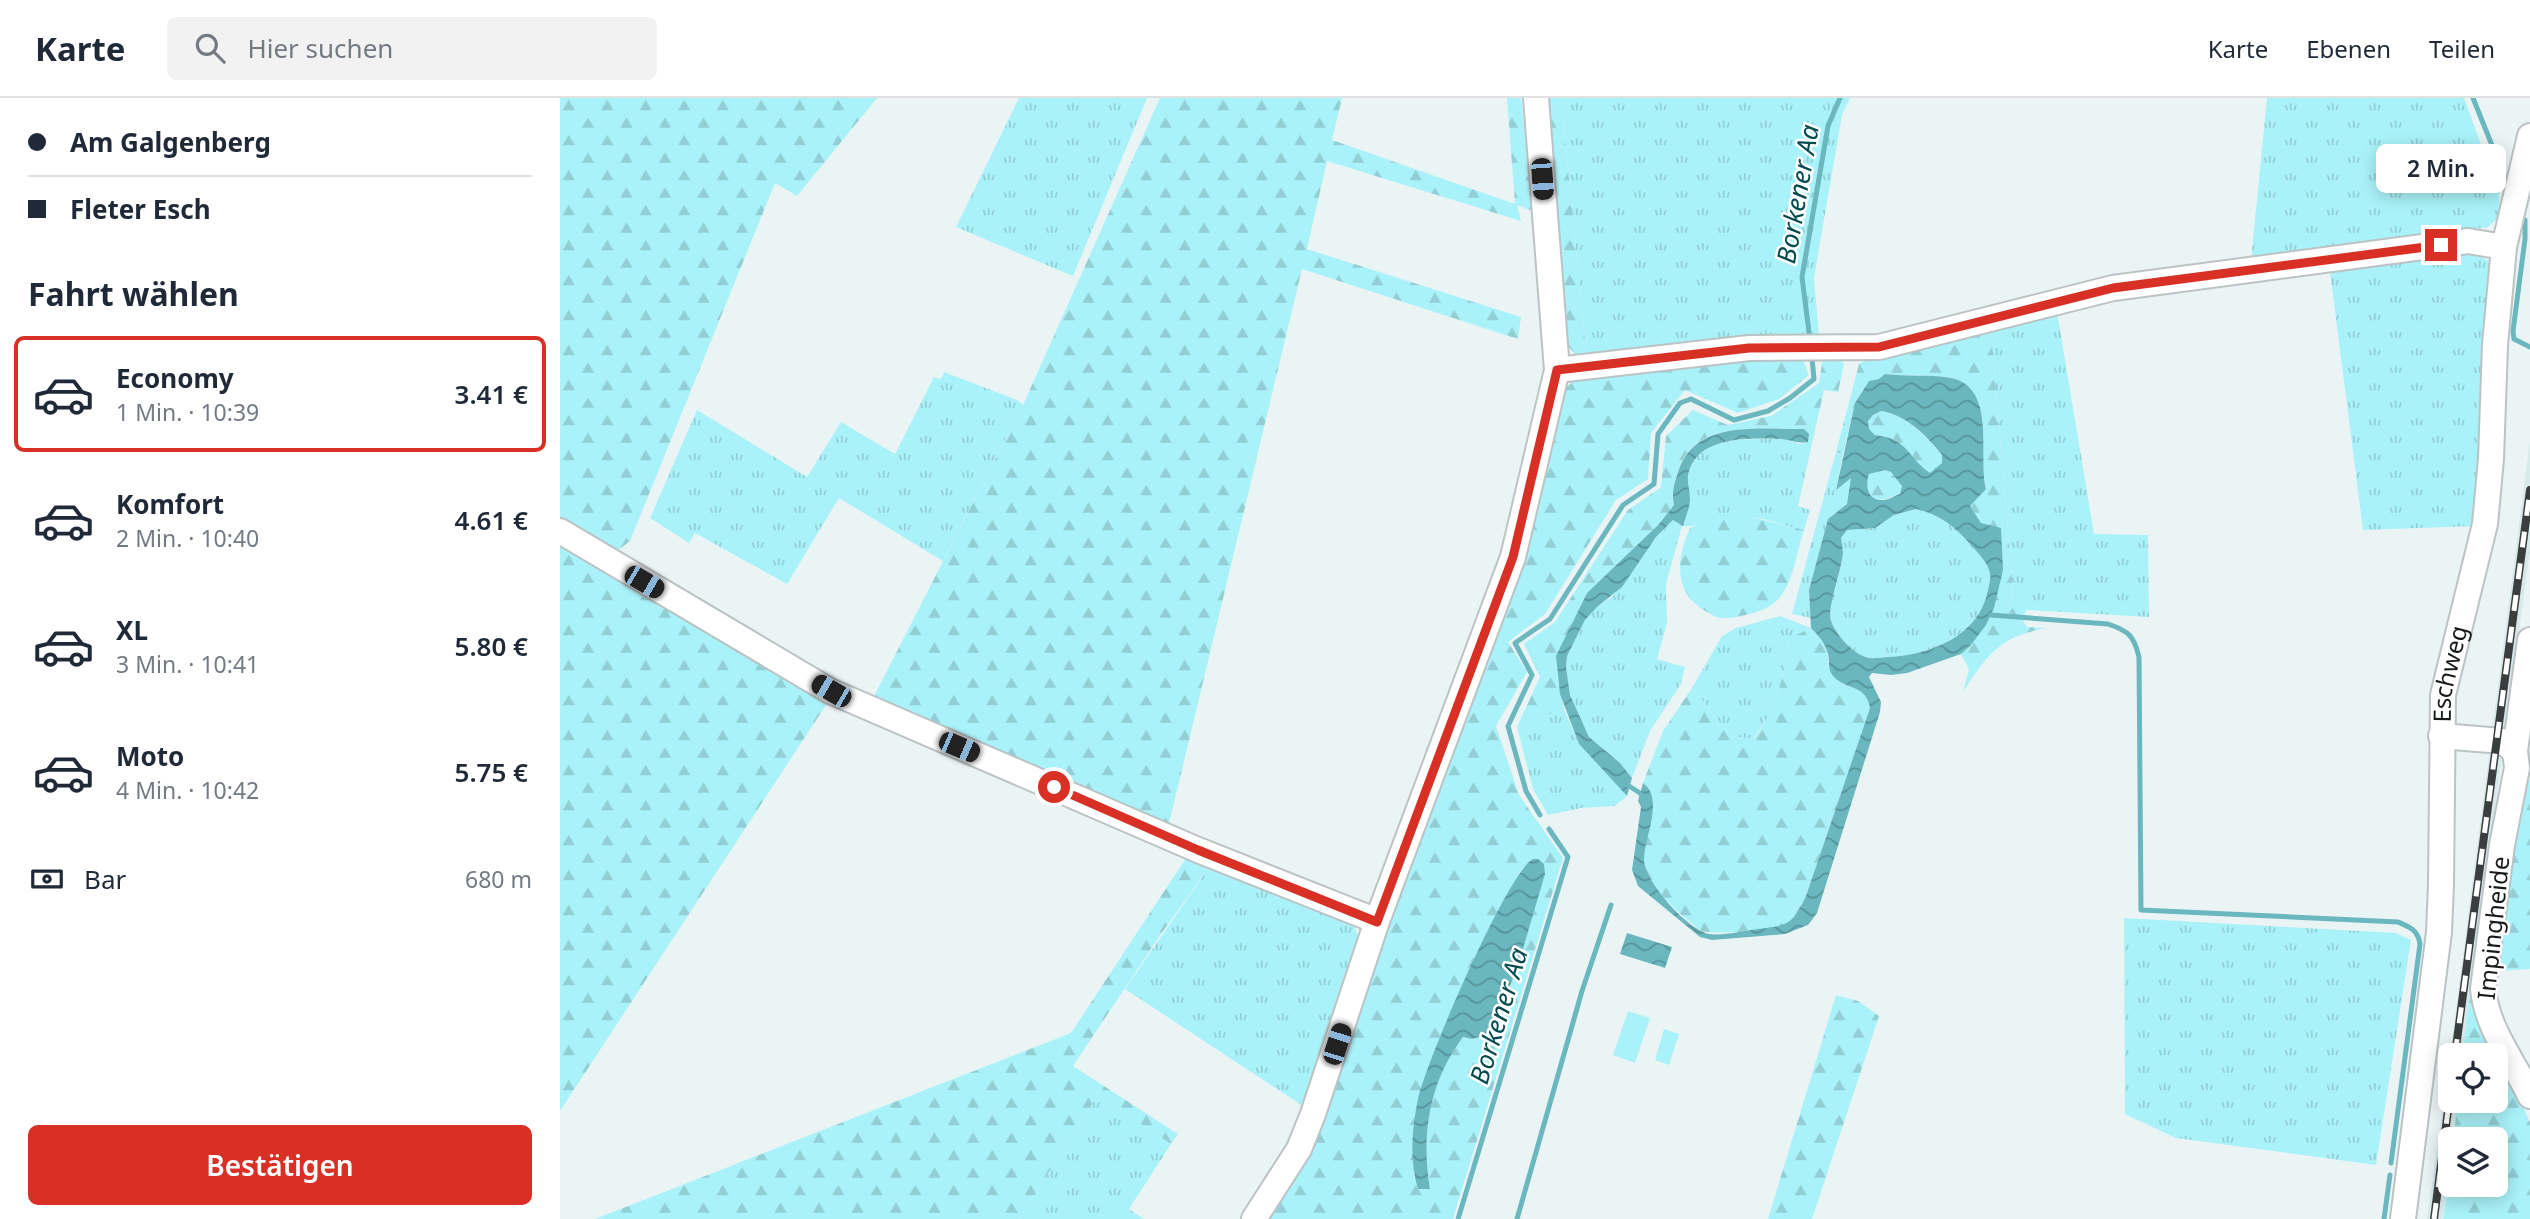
<!DOCTYPE html>
<html lang="de">
<head>
<meta charset="utf-8">
<style>
	:root { --surface:#fff; --page:#f2f2f3; --text:#1f2937; --muted:#747a83; --line:#e0e1e3; --accent:#d93025 }
	body { margin:0; font-family:"Noto Sans",sans-serif; background:var(--page); color:var(--text); height:100vh; display:flex; flex-direction:column; font-size:26px; white-space:nowrap }
	* { box-sizing:border-box; margin:0 }
	p { font-size:23px; color:var(--muted) }
	.icon { flex:none; width:38px; height:38px; fill:none; stroke:currentColor; stroke-width:2; stroke-linecap:round; stroke-linejoin:round }
	.map { position:relative; flex:1; overflow:hidden }
	.panel { display:flex; flex-direction:column; background:var(--surface); width:560px }
	.panel>* { flex:none }
	.banner { display:grid; align-content:center; height:154px; padding:0 28px; background:var(--surface) }
	.controls { position:absolute; left:1878px; top:945px; display:grid; gap:14px }
	.controls a { display:grid; place-items:center; width:70px; height:70px; border-radius:10px; background:var(--surface); box-shadow:0 4px 18px #0003; font-size:35px }
	.end { position:absolute; width:32px; height:32px; margin:-16px; border:9px solid #d93025; background:#fff; box-shadow:0 0 0 4px #fff }
	.from { border-radius:50% }
	.bubble { position:absolute; height:49px; border-radius:10px; background:var(--surface); box-shadow:0 4px 18px #0003; font-size:23px; font-weight:600; line-height:49px; text-align:center }
	.car { position:absolute; width:21px; height:42px; margin:-21px -10px; border-radius:9px; box-shadow:0 0 5px 2px #0007; background:linear-gradient(#222 24%,#8ab4d8 0 40%,#222 0 76%,#8ab4d8 0 86%,#222 0) }
	.banner b { display:flex; align-items:center; gap:24px; height:66px; font-size:26px }
	.banner b+b { border-top:2px solid var(--line) }
	.banner i { width:18px; height:18px; background:var(--text) }
	ul { padding:0; list-style:none }
	li { display:flex; align-items:center; gap:21px; height:116px; margin:0 14px 10px; padding:0 14px; border:4px solid transparent; border-radius:10px }
	li div { flex:1 }
	li b { display:block; font-size:26px }
	li em { font-style:normal; font-weight:600 }
	li.on { border-color:var(--accent) }
	li>.icon { width:63px; height:63px; stroke-width:1.5 }
	h2 { padding:0 28px; font-size:32px; line-height:84px }
	.pay { display:flex; align-items:center; gap:18px; height:77px; padding:0 28px; font-size:26px }
	.pay p { margin-inline-start:auto }
	.action { display:flex; gap:14px; margin-top:auto; padding:14px 28px }
	.action a { flex:1; height:80px; border-radius:10px; background:var(--accent); color:#fff; font-size:28px; font-weight:600; line-height:80px; text-align:center }
	header { display:flex; align-items:center; gap:42px; box-sizing:border-box; height:98px; padding:0 35px; background:var(--surface); border-bottom:2px solid var(--line) }
	header strong { font-size:33px }
	nav { display:flex; gap:38px; margin-inline-start:auto; font-size:24px }
	.search { width:490px; height:63px; background:var(--page); display:flex; align-items:center; gap:18px; box-sizing:border-box; padding:0 24px; border-radius:10px; color:var(--muted); font-size:26px }
	main { display:flex; flex:1; min-height:0 }
	.map>svg:first-child { display:block }
	.built { fill:#d7e9eb }
	.grass { fill:url(#grass-tufts) }
	.forest { fill:url(#forest-firs); fill-rule:evenodd }
	.pitch { fill:#aaf2f9 }
	.water { fill:url(#water-waves); fill-rule:evenodd }
	.lines { fill:none; stroke-linecap:round; stroke-linejoin:round }
	.stream { stroke:#6ab7bf; stroke-width:5 }
	.minor-casing { stroke:#bbc3c4; stroke-width:28 }
	.minor { stroke:#fff; stroke-width:24 }
	.rail-casing { stroke:#3a3e3e; stroke-width:8 }
	.rail { stroke:#fff; stroke-width:5; stroke-dasharray:16; stroke-linecap:butt }
	.route { stroke:#d93025; stroke-width:9 }
	.labels { text-anchor:middle; stroke-width:5; stroke-linejoin:round; paint-order:stroke }
	.street-label { font-size:24px; fill:#171a1a; stroke:#fff }
	.water-label { font-size:26px; font-style:italic; fill:#004a50; stroke:#fff }
</style>
</head>
<body>
<header>
<strong>Karte</strong>
<div class="search"><svg class="icon" aria-label="search" viewBox="0 0 24 24"><circle cx="10" cy="10" r="6"/><path d="M15 15l6 6"/></svg>Hier suchen</div>
<nav><a>Karte</a><a>Ebenen</a><a>Teilen</a></nav>
</header>
<main>
<section class="panel">
<div class="banner">
<b><i class="from"></i>Am Galgenberg</b>
<b><i></i>Fleter Esch</b>
</div>
<h2>Fahrt wählen</h2>
<ul>
<li class="on"><svg class="icon" aria-label="car" viewBox="0 0 24 24"><path d="M5 17H2v-5l4-1 3-4h7l3 4 3 1v5h-3M9 17h6M6 11h13"/><circle cx="7" cy="17" r="2"/><circle cx="17" cy="17" r="2"/></svg><div><b>Economy</b><p>1 Min. · 10:39</p></div><em>3.41 €</em></li>
<li><svg class="icon" aria-label="car" viewBox="0 0 24 24"><path d="M5 17H2v-5l4-1 3-4h7l3 4 3 1v5h-3M9 17h6M6 11h13"/><circle cx="7" cy="17" r="2"/><circle cx="17" cy="17" r="2"/></svg><div><b>Komfort</b><p>2 Min. · 10:40</p></div><em>4.61 €</em></li>
<li><svg class="icon" aria-label="car" viewBox="0 0 24 24"><path d="M5 17H2v-5l4-1 3-4h7l3 4 3 1v5h-3M9 17h6M6 11h13"/><circle cx="7" cy="17" r="2"/><circle cx="17" cy="17" r="2"/></svg><div><b>XL</b><p>3 Min. · 10:41</p></div><em>5.80 €</em></li>
<li><svg class="icon" aria-label="car" viewBox="0 0 24 24"><path d="M5 17H2v-5l4-1 3-4h7l3 4 3 1v5h-3M9 17h6M6 11h13"/><circle cx="7" cy="17" r="2"/><circle cx="17" cy="17" r="2"/></svg><div><b>Moto</b><p>4 Min. · 10:42</p></div><em>5.75 €</em></li>
</ul>
<div class="pay"><svg class="icon" aria-label="cash" viewBox="0 0 24 24"><path d="M3 7h18v10H3z"/><circle cx="12" cy="12" r="2"/></svg>Bar<p>680 m</p></div>
<div class="action"><a>Bestätigen</a></div>
</section>
<div class="map">
<svg width="1970" height="1121" viewBox="0 0 1970 1121">
	<defs>
		<pattern id="grass-tufts" width="24" height="20" patternUnits="userSpaceOnUse" patternTransform="scale(1.75)"><rect width="24" height="20" fill="#aaf2f9"/><path d="M3 7l-1-3M5 7V3M7 7l1-3M15 17l-1-3M17 17v-4M19 17l1-3" fill="none" stroke="#92cfd5"/></pattern>
		<pattern id="forest-firs" width="22" height="20" patternUnits="userSpaceOnUse" patternTransform="scale(1.75)"><rect width="22" height="20" fill="#aaf2f9"/><path d="M5 1l3.5 6h-7zM16 11l3.5 6h-7z" fill="#92cfd5"/></pattern>
		<pattern id="water-waves" width="16" height="10" patternUnits="userSpaceOnUse" patternTransform="scale(1.75)"><rect width="16" height="10" fill="#6ab7bf"/><path d="M0 5q4-4 8 0t8 0" fill="none" stroke="#56949a"/></pattern>
	</defs>
	<rect width="100%" height="100%" fill="#ebf4f5"/>
	<path class="built" d="M1970 343V452L1917 842 1904 957H1890Z
		M1890 958V1003H1898L1893 1041H1890V1064L1882 1121H1867Z"/>
	<path class="grass" d="M459 0H587L513 178 396 129Z
		M1001 0H1290L1282 17 1254 180 1259 238H1184L1027 261Z
		M1707 0H1904L1939 95 1940 118 1928 129 1691 162Z
		M1911 155 1918 156 1933 167 1915 428 1803 432 1770 174Z
		M1496 208 1534 436 1588 437 1589 519 1449 511 1453 492 1431 232Z
		M384 274 457 302 463 307 383 463 279 400 227 486 135 435 129 445 90 420 137 312 247 379 281 324 335 356 374 279 381 281Z
		M1225 341 1240 346 1248 344 1252 346 1238 408 1250 412 1244 432C1225 428 1202 418 1183 419 1167 420 1134 430 1122 428L1106 486 1107 525 1097 561 1125 569 1121 586 1090 633 1072 680 1060 665 1029 639 1010 597 1006 569 1007 558 1025 522 1037 509 1053 498 1096 439 1113 422 1123 427C1125 419 1130 409 1130 401 1130 393 1126 387 1127 379 1136 334 1190 342 1225 341Z
		M1276 354 1283 356 1276 391 1292 379 1287 406 1268 421 1249 492 1251 520 1232 516Z
		M1357 411C1379 416 1394 428 1409 445 1417 454 1428 464 1430 476 1431 481 1429 487 1428 492 1419 538 1372 556 1330 559 1323 559 1315 561 1309 560 1294 557 1276 537 1271 523 1267 511 1280 476 1282 461 1283 454 1282 447 1281 440L1287 432 1315 430 1334 417Z
		M1220 518 1251 530 1228 542 1226 567 1212 613 1193 641 1171 638 1132 590 1162 538 1176 530Z
		M1004 611 1019 646 1067 698 1055 708 1021 710 988 717 973 691 957 629Z
		M652 765 793 825 802 848 749 1012 565 891Z
		M1564 820 1836 835 1851 842 1816 1067 1616 1040 1565 1016Z
		M538 997 611 1046 569 1111 584 1121H459Z"/>
	<path class="forest" d="M0 0H317L237 98 215 85 70 443 56 454 0 428Z
		M600 0H782L772 42 955 106 947 0H961L973 113 957 107 961 123 767 63 747 151 961 219 958 241 742 171 608 730 310 606 463 307Z
		M985 0H1001L1027 261 1021 263 1009 249Z
		M1431 232 1453 492 1449 510 1467 512C1462 519 1462 522 1467 529L1486 530C1439 539 1428 556 1403 594L1409 571 1401 556 1411 547 1443 472 1421 425 1410 408 1426 390C1418 357 1437 289 1391 280 1369 276 1347 279 1325 276L1319 282 1309 283 1295 305 1283 356 1276 354 1299 266 1307 261Z
		M1241 257 1249 277 1219 301 1178 315 1125 292 1091 335 1088 381 1056 402 985 516 948 544 967 574 936 628 959 697 1003 760 893 1121H703L999 296 1017 280ZM961 772 929 936 912 941 903 939C869 983 861 1037 870 1091H858L854 1078 853 1049 906 880Z
		M1263 259 1280 262 1284 266 1278 294 1264 292 1252 346 1248 344 1249 336 1244 331C1201 332 1137 321 1119 370 1115 384 1111 393 1114 407L1099 426 1027 495 997 558 998 582 1004 611 957 629 980 579 964 546 995 524 1068 412 1101 389 1106 338 1133 312 1168 327 1211 318 1259 285Z
		M1321 313C1347 317 1366 338 1382 357V365L1371 376C1347 360 1349 341 1315 337L1309 331 1308 323 1313 317Z
		M1325 372 1331 374 1342 387 1340 396C1329 399 1325 404 1313 400 1307 391 1306 387 1309 376Z
		M1187 418 1244 432C1237 452 1234 481 1221 498 1214 508 1200 514 1189 516 1181 518 1170 521 1162 520 1153 519 1145 513 1138 508 1113 489 1118 456 1130 430L1145 424Z
		M0 446 270 601 0 1013Z
		M1251 530 1260 539 1267 553 1269 570 1283 586 1301 593 1308 600 1310 610 1246 798C1241 808 1237 819 1227 826 1216 833 1155 837 1142 833 1122 819 1087 789 1084 763 1081 740 1107 703 1083 685L1103 633 1132 590 1171 638 1194 641 1212 613 1226 567 1228 541Z
		M1970 681V871L1937 873 1959 711Z
		M630 754 652 765 601 836 513 968 618 1036 611 1046 538 997 459 1121H35L511 935Z
		M1910 894 1970 1024V1121H1883L1890 1065V1087H1936V1041H1893L1898 1003H1936V957H1903Z
		M1276 897 1298 903 1319 918 1252 1121H1208Z"/>
	<path class="pitch" d="M1068 913 1090 920 1075 965 1053 957Z
		M1104 931 1119 936 1109 967 1095 962Z"/>
	<path class="water" d="M1325 276C1347 279 1369 276 1391 280 1437 289 1418 357 1426 391L1410 408 1421 425 1441 430 1443 472 1434 510 1426 527 1411 547 1401 556 1347 575 1331 577 1312 575 1309 579 1321 604 1320 614 1257 815 1248 827 1225 836 1152 842 1140 839 1078 788 1072 772 1081 709 1078 703 1083 685C1105 701 1084 739 1084 762 1085 784 1127 831 1149 836 1164 838 1183 833 1198 831 1229 827 1232 827 1246 798L1310 610C1306 586 1288 593 1274 579 1266 571 1271 562 1267 553 1264 544 1258 537 1251 530L1249 492 1268 421 1287 406 1291 380 1276 392 1295 305 1309 283 1319 281ZM1321 313C1347 317 1367 338 1382 357V365L1370 375C1347 359 1349 341 1315 337L1309 331 1308 323 1313 317ZM1325 372 1331 374 1342 388 1340 396C1334 398 1329 402 1323 402 1308 403 1305 388 1309 376ZM1356 411C1379 416 1394 428 1409 445 1417 454 1428 464 1430 476 1431 481 1429 487 1428 492 1419 538 1372 556 1330 559 1323 559 1315 561 1309 560 1294 557 1276 537 1271 523 1267 511 1280 476 1282 461 1284 454 1282 447 1281 440L1287 432 1315 430 1334 417Z
		M1244 331 1249 336 1248 344C1238 346 1232 342 1222 341 1193 340 1143 337 1130 370 1125 382 1130 389 1130 401 1130 410 1125 420 1123 428L1113 422 1096 439 1062 489 1037 509 1025 522 1007 558 1006 569 1010 597 1029 639 1060 665 1072 680 1067 698 1019 646 1000 596 996 558 1027 495 1099 426 1114 407C1111 393 1115 384 1119 371 1137 321 1201 332 1244 331Z
		M973 761H978L984 766 985 776 957 871 929 936 912 941 903 939C869 984 861 1037 870 1091H858C849 1062 852 1030 858 1001 865 966 948 773 973 761Z
		M1067 835 1112 849 1105 870 1060 856Z"/>
	<g class="lines">
		<path class="stream" d="M1913 0 1948 87
			M1965 122V141L1953 233 1954 241 1970 249
			M1250 242 1242 179 1268 28 1280 0
			M1431 517 1548 526C1569 533 1574 538 1579 559L1581 812 1838 824C1850 829 1858 832 1860 846L1831 1065
			M1066 686 1080 695 1083 699
			M980 717 966 693 948 628 972 577 955 545 990 521 1063 407 1094 386 1098 336 1120 305 1131 301 1174 322 1208 313 1230 300 1254 281 1252 260
			M898 1121 1008 759 989 731
			M957 1121 1022 893 1051 807
			M1824 1121 1830 1077"/>
		<defs>
			<g id="minor">
				<path d="M997 272 1189 250 1319 249 1553 190 1908 143 1944 149"/>
				<path d="M0 433 270 593 638 752 817 823"/>
				<path d="M1970 542 1955 653 1957 670 1942 747 1923 891C1927 931 1953 962 1970 998"/>
				<path d="M1881 638 1942 643 1955 653"/>
				<path d="M694 1121 739 1051 753 1016 817 823 953 459 997 272 976 0"/>
				<path id="s1" d="M1843 1121 1879 834 1881 787 1883 597 1925 426 1931 361 1935 247 1944 149 1970 38"/>
			</g>
		</defs>
		<use href="#minor" class="minor-casing"/>
		<use href="#minor" class="minor"/>
		<defs>
			<path id="rail" d="M1895 957 1970 392
				M1874 1121 1890 997"/>
		</defs>
		<use href="#rail" class="rail-casing"/>
		<use href="#rail" class="rail"/>
	</g>
	<g class="lines">
		<path class="route" d="M494 689 638 752 817 824 953 459 997 272 1189 250 1319 249 1553 190 1881 147"/>
	</g>
	<g class="labels">
		<g class="street-label">
			<text dy="8" stroke="none"><textPath href="#s1" startOffset="548">Eschweg</textPath></text>
			<text transform="translate(1934 830) rotate(-84)" y="8">Impingheide</text>
		</g>
		<g class="water-label">
			<text transform="translate(1238 96) rotate(-80)" y="9">Borkener Aa</text>
			<text transform="translate(939 918) rotate(-73)" y="9">Borkener Aa</text>
		</g>
	</g>
</svg>
<div class="controls">
<a><svg class="icon" aria-label="locate" viewBox="0 0 24 24"><circle cx="12" cy="12" r="6"/><path d="M12 2v4M12 18v4M2 12h4M18 12h4"/></svg></a>
<a><svg class="icon" aria-label="layers" viewBox="0 0 24 24"><path d="M12 4l9 5-9 5-9-5zM3 14l9 5 9-5"/></svg></a>
</div>
<i class="end from" style="left:494px;top:689px"></i>
<i class="end" style="left:1881px;top:147px"></i>
<div class="bubble" style="left:1816px;top:46px;width:130px">2 Min.</div>
<i class="car" style="left:982px;top:81px;rotate:176deg"></i>
<i class="car" style="left:84px;top:484px;rotate:120deg"></i>
<i class="car" style="left:271px;top:593px;rotate:300deg"></i>
<i class="car" style="left:399px;top:649px;rotate:113deg"></i>
<i class="car" style="left:777px;top:946px;rotate:18deg"></i>
</div>
</main>
</body>
</html>
